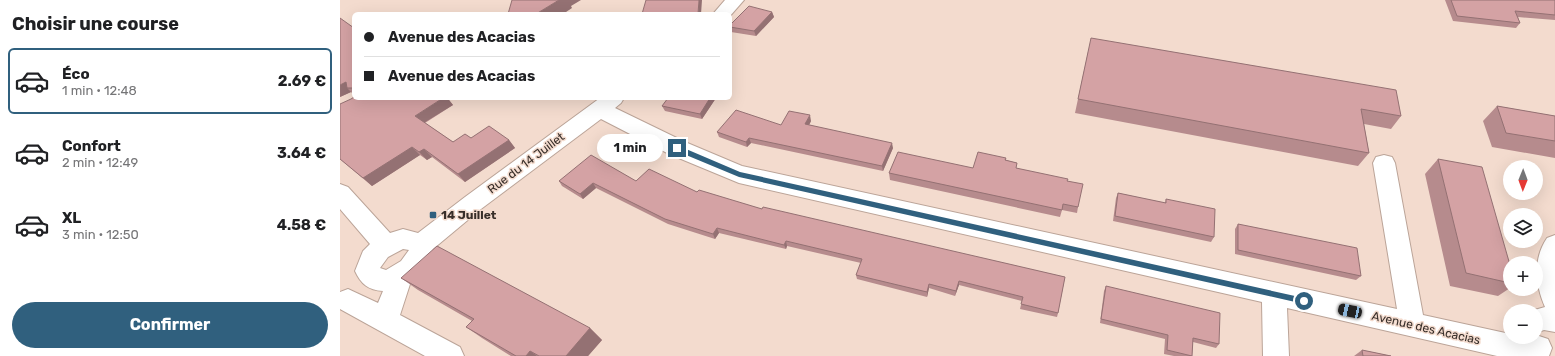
<!DOCTYPE html>
<html lang="fr">
<head>
<meta charset="utf-8">
<style>
	:root { --surface:#fff; --page:#f6f6f6; --text:#202124; --muted:#757577; --line:#e0e0e0; --accent:#30607e }
	body { margin:0; font-family:Rubik,sans-serif; background:var(--page); color:var(--text); height:100vh; display:flex; flex-direction:column; font-size:15px; white-space:nowrap }
	* { box-sizing:border-box; margin:0 }
	p { font-size:13px; color:var(--muted) }
	.icon { flex:none; width:22px; height:22px; fill:none; stroke:currentColor; stroke-width:2; stroke-linecap:round; stroke-linejoin:round }
	.map { position:relative; flex:1; overflow:hidden }
	.panel { display:flex; flex-direction:column; background:var(--surface); width:340px }
	.panel>* { flex:none }
	.guide { position:absolute; left:12px; top:12px; width:380px; height:88px; border-radius:6px; box-shadow:0 4px 16px #0002; display:grid; align-content:center; height:88px; padding:0 12px; background:var(--surface) }
	.needle { width:26px; rotate:181deg }
	.tools { position:absolute; left:1163px; top:160px; display:grid; gap:8px }
	.tools a { display:grid; place-items:center; width:40px; height:40px; border-radius:50%; background:var(--surface); box-shadow:0 4px 16px #0002; font-size:20px }
	.end { position:absolute; width:18px; height:18px; margin:-9px; border:5px solid #30607e; background:#fff; box-shadow:0 0 0 2px #fff }
	.from { border-radius:50% }
	.bubble { position:absolute; height:28px; border-radius:14px; background:var(--surface); box-shadow:0 4px 16px #0002; font-size:13px; font-weight:700; line-height:28px; text-align:center }
	.car { position:absolute; width:12px; height:24px; margin:-12px -6px; border-radius:5px; box-shadow:0 0 3px 1px #0007; background:linear-gradient(#222 24%,#8ab4d8 0 40%,#222 0 76%,#8ab4d8 0 86%,#222 0) }
	.guide b { display:flex; align-items:center; gap:14px; height:38px; font-size:15px }
	.guide b+b { border-top:1px solid var(--line) }
	.guide i { width:10px; height:10px; background:var(--text) }
	ul { padding:0; list-style:none }
	li { display:flex; align-items:center; gap:12px; height:66px; margin:0 8px 6px; padding:0 4px; border:2px solid transparent; border-radius:6px }
	li div { flex:1 }
	li b { display:block; font-size:15px }
	li em { font-style:normal; font-weight:700 }
	li.current { border-color:var(--accent) }
	li>.icon { width:36px; height:36px; stroke-width:1.5 }
	h2 { padding:0 12px; font-size:18px; line-height:48px }
	.button { display:flex; gap:8px; margin-top:auto; padding:8px 12px }
	.button a { flex:1; height:46px; border-radius:24px; background:var(--accent); color:#fff; font-size:16px; font-weight:700; line-height:46px; text-align:center }
	main { display:flex; flex:1; min-height:0 }
	.map>svg:first-child { display:block }
	.lines { fill:none; stroke-linecap:round; stroke-linejoin:round }
	.street-casing { stroke:#bba498; stroke-width:2 }
	.street { fill:#fff; fill-rule:evenodd }
	.wall { fill:#b68b8d }
	.shaded-wall { fill:#947173 }
	.building { fill:#d4a2a4; stroke:#947173 }
	.route { fill:#30607e }
	.poi-dot { fill:#30607e; stroke:#f3dbce; stroke-width:1.5 }
	.labels { text-anchor:middle; stroke-width:3; stroke-linejoin:round; paint-order:stroke }
	.street-label { font-size:12px; fill:#372e29; stroke:#f3dbce }
	.poi-label { font-size:12px; font-weight:bold; fill:#372e29; stroke:#f3dbce; text-anchor:start }
</style>
</head>
<body>
<main>
<section class="panel">
<h2>Choisir une course</h2>
<ul>
<li class="current"><svg class="icon" aria-label="car" viewBox="0 0 24 24"><path d="M5 17H2v-5l4-1 3-4h7l3 4 3 1v5h-3M9 17h6M6 11h13"/><circle cx="7" cy="17" r="2"/><circle cx="17" cy="17" r="2"/></svg><div><b>Éco</b><p>1 min · 12:48</p></div><em>2.69 €</em></li>
<li><svg class="icon" aria-label="car" viewBox="0 0 24 24"><path d="M5 17H2v-5l4-1 3-4h7l3 4 3 1v5h-3M9 17h6M6 11h13"/><circle cx="7" cy="17" r="2"/><circle cx="17" cy="17" r="2"/></svg><div><b>Confort</b><p>2 min · 12:49</p></div><em>3.64 €</em></li>
<li><svg class="icon" aria-label="car" viewBox="0 0 24 24"><path d="M5 17H2v-5l4-1 3-4h7l3 4 3 1v5h-3M9 17h6M6 11h13"/><circle cx="7" cy="17" r="2"/><circle cx="17" cy="17" r="2"/></svg><div><b>XL</b><p>3 min · 12:50</p></div><em>4.58 €</em></li>
</ul>
<div class="button"><a>Confirmer</a></div>
</section>
<div class="map">
<svg width="1215" height="356" viewBox="0 0 1215 356">
	<rect width="100%" height="100%" fill="#f3dbce"/>
	<g class="lines">
		<defs>
			<path id="street" d="M385 0H404L390 16V14H373Z
				M260 98H284L281 103 275 108 345 142 402 166 1057 309 1033 163 1036 157 1044 155 1052 157 1055 163 1083 315 1170 334V337H1196V335L1208 339 1212 348 1209 356H1157L947 308 949 356H923L922 302 399 183 329 154 261 119 141 209 93 249 86 266 78 276 71 281 60 315 120 347 124 356H85L0 309V292L8 289 38 303 43 291C28 290 21 284 15 271L23 251 30 244 0 209V184L8 187 50 233 63 229 78 233 125 197ZM63 249 69 250 61 261 46 270 40 268 48 257Z
				M1215 235V332L1204 330 1196 333V311H1191L1205 307C1195 284 1193 259 1207 238Z"/>
		</defs>
		<use href="#street" class="street-casing"/>
		<use href="#street" class="street"/>
	</g>
	<path class="wall" d="M1105 0H1215V20L1178 17 1180 23 1176 28 1113 21Z
		M432 12 434 17 416 36 391 32 390 25Z
		M14 28V95L11 92 0 97Z
		M748 52 1061 116 1051 129 1024 124 1029 153 1018 166 735 113Z
		M376 98 362 119 325 111 322 106Z
		M109 100 113 105 85 123 113 142 131 138 169 140 175 148 125 182 92 157 87 160 80 155 32 186 0 159Z
		M1157 106 1215 116V158L1152 147 1143 121Z
		M471 121 469 125 553 148 543 171 411 143 407 147 379 137 377 132 441 125Z
		M666 158V160L677 163 676 168 727 181 738 207 737 213 722 210 720 217 550 180 549 173 633 168Z
		M1098 159 1170 265V288L1158 296 1110 286 1085 174Z
		M219 181H296L357 192 422 209 725 277 718 313 717 317 680 309 682 301 619 285 615 296 589 288 587 297 517 279 516 275 521 263 447 246 446 249 379 233 375 239 328 224 256 188 243 199 222 186Z
		M778 193 825 203 826 199 874 237 871 242 773 221 776 198Z
		M898 224 1021 276 1016 280 895 254V229Z
		M61 278 250 328 262 340 248 356H171L142 338 126 327 132 321 78 290Z
		M766 286 879 344 876 348 853 342 852 356H834L824 354 825 339 760 323 764 291Z
		M1022 350 1051 356H1014Z"/>
	<path class="shaded-wall" d="M219 0H241L231 6 232 8 223 14H196Z
		M359 0H362L361 14H358Z
		M432 12 434 17 416 36 414 31Z
		M6 82 7 88 11 92 0 97V85Z
		M103 98H123L109 100 113 105 82 124 75 116Z
		M370 98H376L362 119 360 114Z
		M470 115 471 121 467 129 465 124Z
		M409 138 411 143 407 147 406 142Z
		M169 140 175 148 125 182 118 174Z
		M552 143 553 148 543 171 542 166Z
		M72 147 80 155 32 186 23 178Z
		M84 149 92 157 87 160 79 152Z
		M253 183 256 188 243 199 240 194Z
		M377 228 379 233 375 239 373 234Z
		M446 241 447 246 446 249 444 245Z
		M619 281V285L615 296 616 291Z
		M589 284V288L587 297V292Z
		M250 328 262 340 248 356H226Z
		M190 351 197 356H186Z"/>
	<path class="building" d="M172 0H219L196 14H168Z
		M306 0H359L358 14H302Z
		M1111 0H1215V15L1175 11 1180 23 1117 16Z
		M409 6 432 12 414 31 390 27V25Z
		M0 18 14 28V88H7L6 82 0 85Z
		M751 38 1056 90 1061 116 1021 109 1029 153 738 99Z
		M14 97V98H103L75 116 113 142 125 134 131 138 149 126 169 140 118 174 84 149 79 152 72 147 23 178 0 159V104L11 99Z
		M328 98H370L360 114 322 106Z
		M1157 106 1215 116V141L1166 133Z
		M396 110 441 125 449 111 470 115 465 124 552 143 542 166 409 138 406 142 377 132Z
		M558 152 633 168 638 152 666 158 665 160 677 163 676 168 728 179 727 181 743 184 738 207 723 204 722 210 549 173Z
		M251 155 296 181 309 169 357 192 359 190 422 209 423 207 725 277 718 313 681 304 683 297 619 281 616 291 589 284 587 292 516 275 522 259 446 241 444 245 377 228 373 234 325 219 253 183 240 194 219 181Z
		M1098 159 1142 167 1170 265V283L1126 273Z
		M778 193 826 203V199L875 209 874 237 775 216Z
		M898 224 1017 248 1021 276 898 250Z
		M97 246 250 328 226 356H199L190 351 186 356H176L126 327 134 319 61 278Z
		M766 286 880 313 879 344 853 338 852 356 827 350 828 335 761 319Z
		M1022 350 1051 356H1023Z"/>
	<path class="route" d="M334 146H339L400 172 964 298 968 301 964 304 399 177 334 150Z"/>
	<rect class="poi-dot" x="89" y="211" width="8" height="8" rx="2"/>
	<g class="labels">
		<g class="street-label">
			<text transform="translate(186 163) rotate(-37)" y="4">Rue du 14 Juillet</text>
			<text transform="translate(1086 328) rotate(13)" y="4">Avenue des Acacias</text>
		</g>
		<g class="poi-label">
			<text x="101" y="219">14 Juillet</text>
		</g>
	</g>
</svg>
<div class="tools">
<a><svg class="needle" viewBox="-14 -14 28 28"><path d="M0-13l5 13h-10z" fill="#e53935"/><path d="M0 13l5-13h-10z" fill="#757577"/></svg></a>
<a><svg class="icon" aria-label="layers" viewBox="0 0 24 24"><path d="M12 4l9 5-9 5-9-5zM3 14l9 5 9-5"/></svg></a>
<a>+</a>
<a>−</a>
</div>
<i class="end from" style="left:964px;top:301px"></i>
<i class="end" style="left:337px;top:148px"></i>
<div class="bubble" style="left:257px;top:134px;width:66px">1 min</div>
<i class="car" style="left:1010px;top:311px;rotate:282deg"></i>
<div class="guide">
<b><i class="from"></i>Avenue des Acacias</b>
<b><i></i>Avenue des Acacias</b>
</div>
</div>
</main>
</body>
</html>
